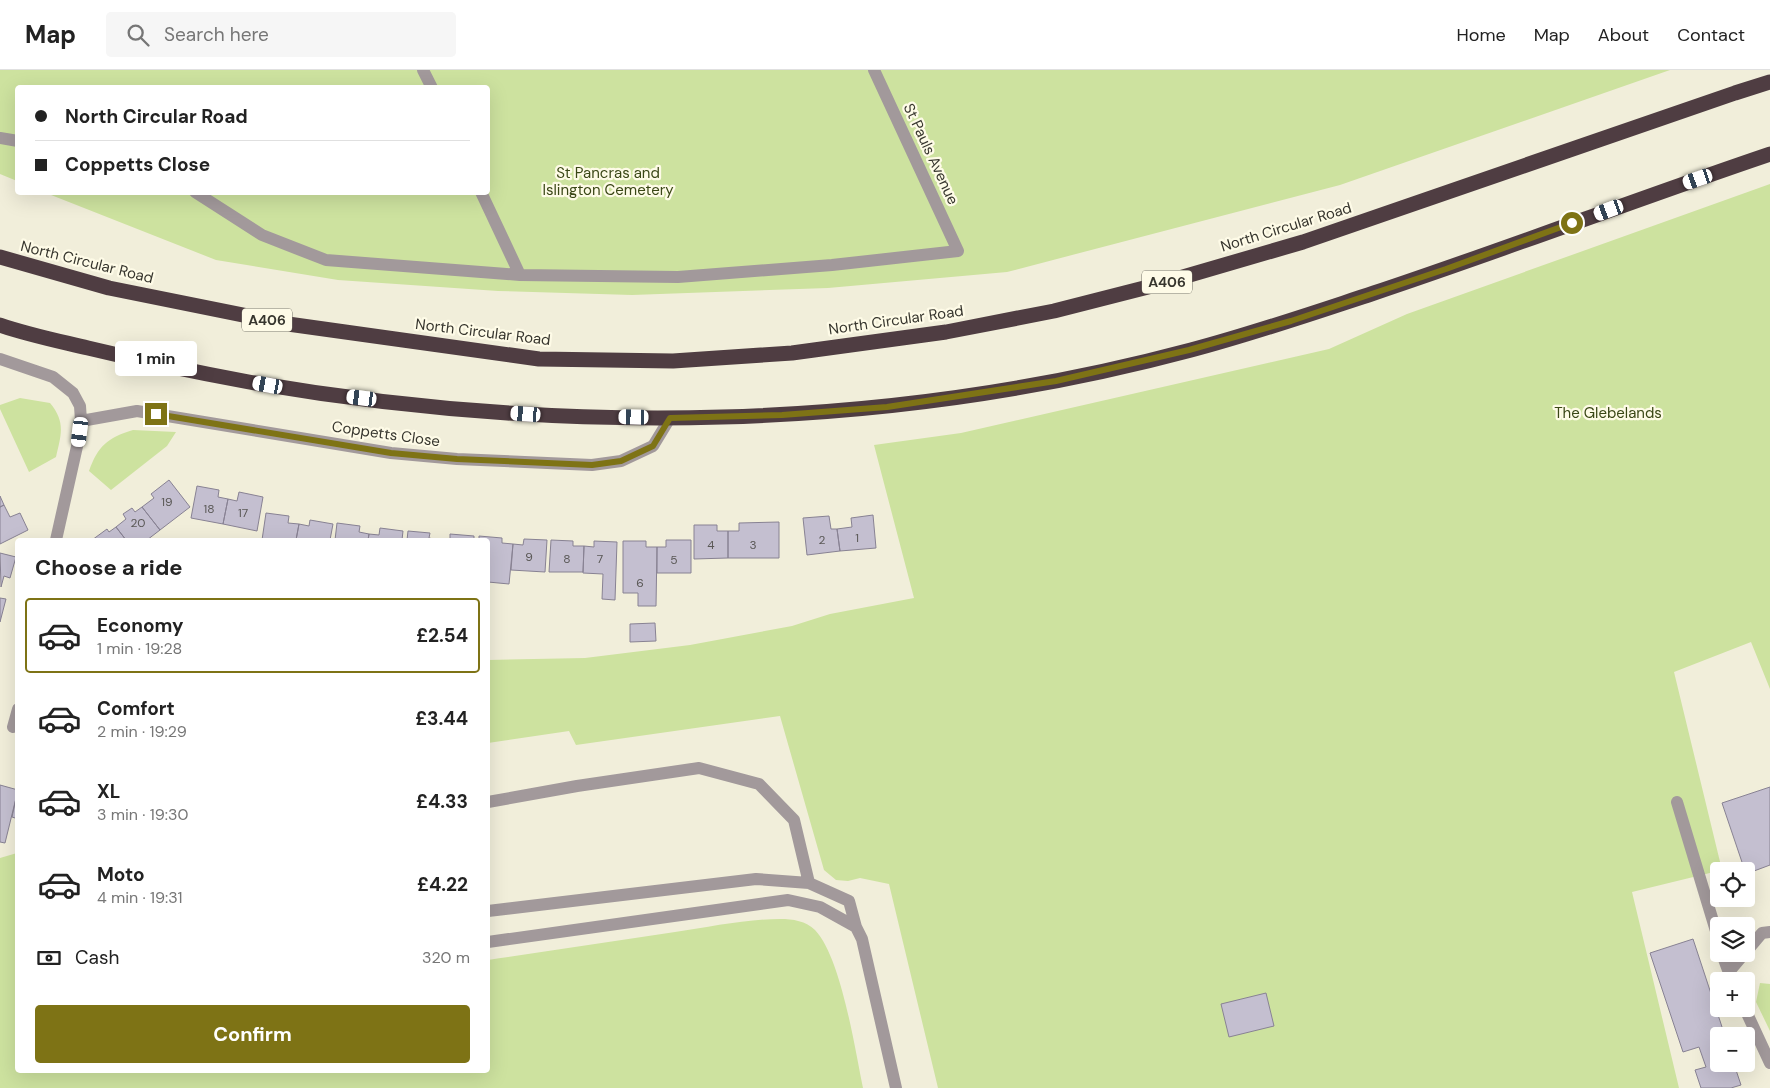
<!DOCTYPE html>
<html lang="en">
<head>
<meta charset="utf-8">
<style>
	:root { --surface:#fff; --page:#f6f6f6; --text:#222; --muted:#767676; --line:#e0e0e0; --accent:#7e7315 }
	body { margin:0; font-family:"DM Sans",sans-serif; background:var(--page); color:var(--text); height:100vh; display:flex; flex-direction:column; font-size:19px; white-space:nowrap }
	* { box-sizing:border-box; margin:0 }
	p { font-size:16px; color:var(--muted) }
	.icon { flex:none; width:28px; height:28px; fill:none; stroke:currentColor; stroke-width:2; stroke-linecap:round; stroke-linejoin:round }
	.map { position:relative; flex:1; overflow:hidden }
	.drawer { position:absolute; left:15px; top:468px; width:475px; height:535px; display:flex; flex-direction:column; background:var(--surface); border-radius:5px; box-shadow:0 5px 20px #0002 }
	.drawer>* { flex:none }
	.top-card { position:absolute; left:15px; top:15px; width:475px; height:110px; border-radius:5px; box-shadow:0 5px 20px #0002; display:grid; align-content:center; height:110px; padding:0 20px; background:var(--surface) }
	.buttons { position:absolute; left:1710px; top:792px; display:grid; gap:10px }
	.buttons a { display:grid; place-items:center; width:45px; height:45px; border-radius:5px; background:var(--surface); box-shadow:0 5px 20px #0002; font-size:25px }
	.end { position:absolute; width:22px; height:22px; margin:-11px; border:6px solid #7e7315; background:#fff; box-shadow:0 0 0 2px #fff }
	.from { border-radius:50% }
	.bubble { position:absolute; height:35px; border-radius:5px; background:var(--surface); box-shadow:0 5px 20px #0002; font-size:16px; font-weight:700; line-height:35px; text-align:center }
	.car { position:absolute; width:15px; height:30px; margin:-15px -8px; border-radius:6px; box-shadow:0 0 4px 1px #0007; background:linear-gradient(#fff 24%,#345 0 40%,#fff 0 76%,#345 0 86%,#fff 0) }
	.top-card b { display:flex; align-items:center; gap:18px; height:48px; font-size:19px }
	.top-card b+b { border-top:1px solid var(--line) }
	.top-card i { width:12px; height:12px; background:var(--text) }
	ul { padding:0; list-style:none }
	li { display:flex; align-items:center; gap:15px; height:75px; margin:0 10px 8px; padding:0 10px; border:2px solid transparent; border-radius:5px }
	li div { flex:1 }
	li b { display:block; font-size:19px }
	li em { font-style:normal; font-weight:700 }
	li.current { border-color:var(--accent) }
	li>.icon { width:45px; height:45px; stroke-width:1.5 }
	h2 { padding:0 20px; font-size:22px; line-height:60px }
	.pay { display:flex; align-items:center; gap:12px; height:55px; padding:0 20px; font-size:19px }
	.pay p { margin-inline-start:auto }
	.cta { display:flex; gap:10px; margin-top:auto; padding:10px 20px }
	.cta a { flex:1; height:58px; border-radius:5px; background:var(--accent); color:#fff; font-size:20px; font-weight:700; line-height:58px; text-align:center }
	header { display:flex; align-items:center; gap:30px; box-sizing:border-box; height:70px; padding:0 25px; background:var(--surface); border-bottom:1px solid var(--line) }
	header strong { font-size:24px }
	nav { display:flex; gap:28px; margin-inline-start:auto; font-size:18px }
	.search { width:350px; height:45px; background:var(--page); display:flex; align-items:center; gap:12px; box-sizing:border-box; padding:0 18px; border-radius:5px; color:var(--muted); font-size:19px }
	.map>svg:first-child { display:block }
	.green { fill:#cde29f }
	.building { fill:#c4bfd0; stroke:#888293 }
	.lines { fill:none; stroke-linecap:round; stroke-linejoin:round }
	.minor { stroke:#a2999b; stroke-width:12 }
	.highway { stroke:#4f3d42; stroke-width:15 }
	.route { stroke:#7e7315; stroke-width:6 }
	.labels { text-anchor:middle; stroke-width:4.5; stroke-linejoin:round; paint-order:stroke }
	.number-label { font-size:12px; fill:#5a5856 }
	.shield { fill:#fefbe7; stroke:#737166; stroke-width:1 }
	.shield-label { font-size:14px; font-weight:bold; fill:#37362e }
	.street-label { font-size:15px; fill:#37362e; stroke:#fefbe7 }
	.park-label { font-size:15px; fill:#3a4716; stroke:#fefbe7 }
</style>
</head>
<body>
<header>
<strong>Map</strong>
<div class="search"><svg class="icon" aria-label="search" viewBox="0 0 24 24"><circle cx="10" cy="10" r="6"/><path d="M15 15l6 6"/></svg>Search here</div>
<nav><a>Home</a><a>Map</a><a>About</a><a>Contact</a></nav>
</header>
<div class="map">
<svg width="1770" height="1018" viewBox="0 0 1770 1018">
	<rect width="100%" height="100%" fill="#f1eeda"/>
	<path class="green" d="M0 0H1670L1340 115 1007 202 828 218 632 225 498 221 338 210 216 190 46 123 488 122V18H18L17 111 0 104Z
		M1770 114V619L1751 572 1674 602 1722 800 1632 822 1679 1018H938L889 814 860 808 848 811 836 810 824 800 780 646 576 675 569 661 488 673V590L585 588 690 575 792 556 830 544 914 528 874 375 961 363 1329 279 1407 244Z
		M20 328 50 333C66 352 61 365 56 387L29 402 0 339V335Z
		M133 360 176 362 167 376 111 420 89 401C98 376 107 368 133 360Z
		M17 783 18 1000H488V890C550 881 613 871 675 862 710 857 745 849 780 849 793 849 806 851 815 860 841 887 855 979 863 1018H0V788Z
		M1760 913 1770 914V961L1756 932Z"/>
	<path class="building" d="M169 410 190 437 160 460 142 437 154 428 151 424Z
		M197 416 219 420 218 427 228 429 223 454 191 448Z
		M239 422 263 427 257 461 223 454 228 429 237 431Z
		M0 426 4 435 0 437Z
		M4 435 10 447 20 443 28 460 0 474V437Z
		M142 437 160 460 147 470H126L116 457 126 449 123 444 132 438 135 442Z
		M266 443 289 446 288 453 299 454 296 470H262Z
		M873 445 876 478 840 481 837 459 852 457 851 448Z
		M829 446 831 459H837L840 481 807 485 803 448Z
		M310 450 333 454 330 470H296L299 454 309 456Z
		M779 452V488H728V461H739V453Z
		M337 453 360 456 359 462 369 464 368 470H335Z
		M694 455H717V461H728V488L694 489Z
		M116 457 126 470H92L107 459 109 462Z
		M380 458 403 461 402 470H368L369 464 379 465Z
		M408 461 430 463 429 468 439 470H407Z
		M450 464 474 466V470H450Z
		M479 466 502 468V473L513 474 509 514 488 512V470H479Z
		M524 469 547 470 545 502 511 500 513 474 523 475Z
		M551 470 573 471V476H584L583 502H549Z
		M666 470H691V503H657V477H666Z
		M594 471 617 472 615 530 602 529 603 504 583 503 584 476 594 477Z
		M623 471H646V477H657L656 536H638V523H623Z
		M0 483 16 487 10 508 4 506 1 517Z
		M0 528 6 529 0 552Z
		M655 553 656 571 630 572V554Z
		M0 715 18 720 5 773 0 772Z
		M1770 717V795L1746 804 1722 733Z
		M17 724H18V749L12 747Z
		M1693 869 1725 966H1719V994H1734L1741 1015 1731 1018H1701L1695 1000 1706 997 1699 977 1683 982 1650 883Z
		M1266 923 1274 956 1229 967 1221 934Z"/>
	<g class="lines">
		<path class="minor" d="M423 0 432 18
			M0 68 18 71
			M195 122 262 165 326 190 520 205 678 207 832 195 958 181 874 0
			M481 122 520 205
			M0 289 53 307 73 323 80 336 81 351 78 372 56 470
			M81 351 137 341 391 383 457 389 592 395 621 391 653 376 670 348
			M13 657 18 639
			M488 732 577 716 699 698 759 714 794 750 809 813
			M1677 732 1719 871
			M488 841 756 809 809 813 849 831 856 857 862 869 896 1018
			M488 872 788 830 820 837 856 857
			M1746 882 1762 863 1770 862
			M1722 884 1732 911
			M1728 903 1744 884
			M1745 939 1770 993"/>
		<path class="highway" d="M0 187 109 218 288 254 539 289 673 291 792 283 946 262 1054 241 1152 216 1303 172 1735 23 1770 12
			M0 255C29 265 59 271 88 278 142 291 195 302 249 312 561 366 884 362 1191 280 1252 264 1313 243 1374 223 1506 179 1637 129 1770 84"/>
	</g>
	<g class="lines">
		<path class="route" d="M156 344 391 383 457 389 592 395 621 391 653 376 670 348 782 345 887 337 1056 311 1189 280 1291 251 1446 199 1572 153"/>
	</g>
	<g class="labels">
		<g class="number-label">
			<text x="167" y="436">19</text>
			<text x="209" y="443">18</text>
			<text x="243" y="447">17</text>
			<text x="138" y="457">20</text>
			<text x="857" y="472">1</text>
			<text x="822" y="474">2</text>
			<text x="711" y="479">4</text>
			<text x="753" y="479">3</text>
			<text x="529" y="491">9</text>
			<text x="567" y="493">8</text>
			<text x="600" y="493">7</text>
			<text x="674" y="494">5</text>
			<text x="640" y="517">6</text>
		</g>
		<g class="shield">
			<rect x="1142" y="200.5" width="50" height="23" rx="4"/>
			<rect x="242" y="238.5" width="50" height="23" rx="4"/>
		</g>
		<g class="shield-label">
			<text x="1167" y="217">A406</text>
			<text x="267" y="255">A406</text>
		</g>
		<g class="street-label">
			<text transform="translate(931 84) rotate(65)" y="5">St Pauls Avenue</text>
			<text transform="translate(1286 157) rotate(-17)" y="5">North Circular Road</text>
			<text transform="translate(87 192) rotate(14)" y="5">North Circular Road</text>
			<text transform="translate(896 250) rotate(-8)" y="5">North Circular Road</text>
			<text transform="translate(483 262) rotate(7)" y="5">North Circular Road</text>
			<text transform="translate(386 364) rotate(8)" y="5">Coppetts Close</text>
		</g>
		<g class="park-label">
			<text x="608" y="108">St Pancras and<tspan x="608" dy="17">Islington Cemetery</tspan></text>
			<text x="1608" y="348">The Glebelands</text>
		</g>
	</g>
</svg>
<div class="buttons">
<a><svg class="icon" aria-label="locate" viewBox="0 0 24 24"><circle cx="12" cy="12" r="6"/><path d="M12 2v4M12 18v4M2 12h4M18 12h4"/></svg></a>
<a><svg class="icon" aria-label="layers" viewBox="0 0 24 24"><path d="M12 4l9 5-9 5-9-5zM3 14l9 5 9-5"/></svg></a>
<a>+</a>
<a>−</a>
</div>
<i class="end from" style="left:1572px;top:153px"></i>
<i class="end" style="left:156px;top:344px"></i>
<div class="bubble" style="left:115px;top:271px;width:82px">1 min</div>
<i class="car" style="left:1698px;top:109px;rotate:251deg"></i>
<i class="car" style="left:1609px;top:140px;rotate:250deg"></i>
<i class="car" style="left:268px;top:315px;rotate:280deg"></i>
<i class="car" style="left:362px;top:328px;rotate:277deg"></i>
<i class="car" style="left:526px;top:344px;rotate:274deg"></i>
<i class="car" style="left:634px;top:347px;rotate:271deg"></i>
<i class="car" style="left:80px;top:362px;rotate:187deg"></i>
<div class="top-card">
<b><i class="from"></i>North Circular Road</b>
<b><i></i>Coppetts Close</b>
</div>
<section class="drawer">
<h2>Choose a ride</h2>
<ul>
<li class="current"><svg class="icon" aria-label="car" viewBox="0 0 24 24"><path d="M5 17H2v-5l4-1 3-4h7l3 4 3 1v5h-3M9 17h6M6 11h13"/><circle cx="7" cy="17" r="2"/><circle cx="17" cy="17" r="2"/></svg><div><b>Economy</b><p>1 min · 19:28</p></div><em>£2.54</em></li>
<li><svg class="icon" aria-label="car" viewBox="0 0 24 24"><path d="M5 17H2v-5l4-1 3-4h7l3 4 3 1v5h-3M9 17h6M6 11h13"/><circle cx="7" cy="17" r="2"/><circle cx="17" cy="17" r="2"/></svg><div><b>Comfort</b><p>2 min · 19:29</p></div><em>£3.44</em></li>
<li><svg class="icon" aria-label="car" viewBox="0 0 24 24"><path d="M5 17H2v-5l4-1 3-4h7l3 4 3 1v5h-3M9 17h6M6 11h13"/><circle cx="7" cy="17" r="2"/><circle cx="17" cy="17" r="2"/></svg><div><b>XL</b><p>3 min · 19:30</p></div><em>£4.33</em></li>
<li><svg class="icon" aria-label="car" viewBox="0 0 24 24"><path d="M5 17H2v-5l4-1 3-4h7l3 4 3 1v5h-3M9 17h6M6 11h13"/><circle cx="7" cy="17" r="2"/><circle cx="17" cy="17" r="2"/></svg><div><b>Moto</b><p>4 min · 19:31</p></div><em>£4.22</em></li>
</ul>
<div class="pay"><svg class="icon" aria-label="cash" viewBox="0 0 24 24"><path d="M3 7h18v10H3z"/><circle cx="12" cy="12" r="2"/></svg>Cash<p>320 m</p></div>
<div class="cta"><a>Confirm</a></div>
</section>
</div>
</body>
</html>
